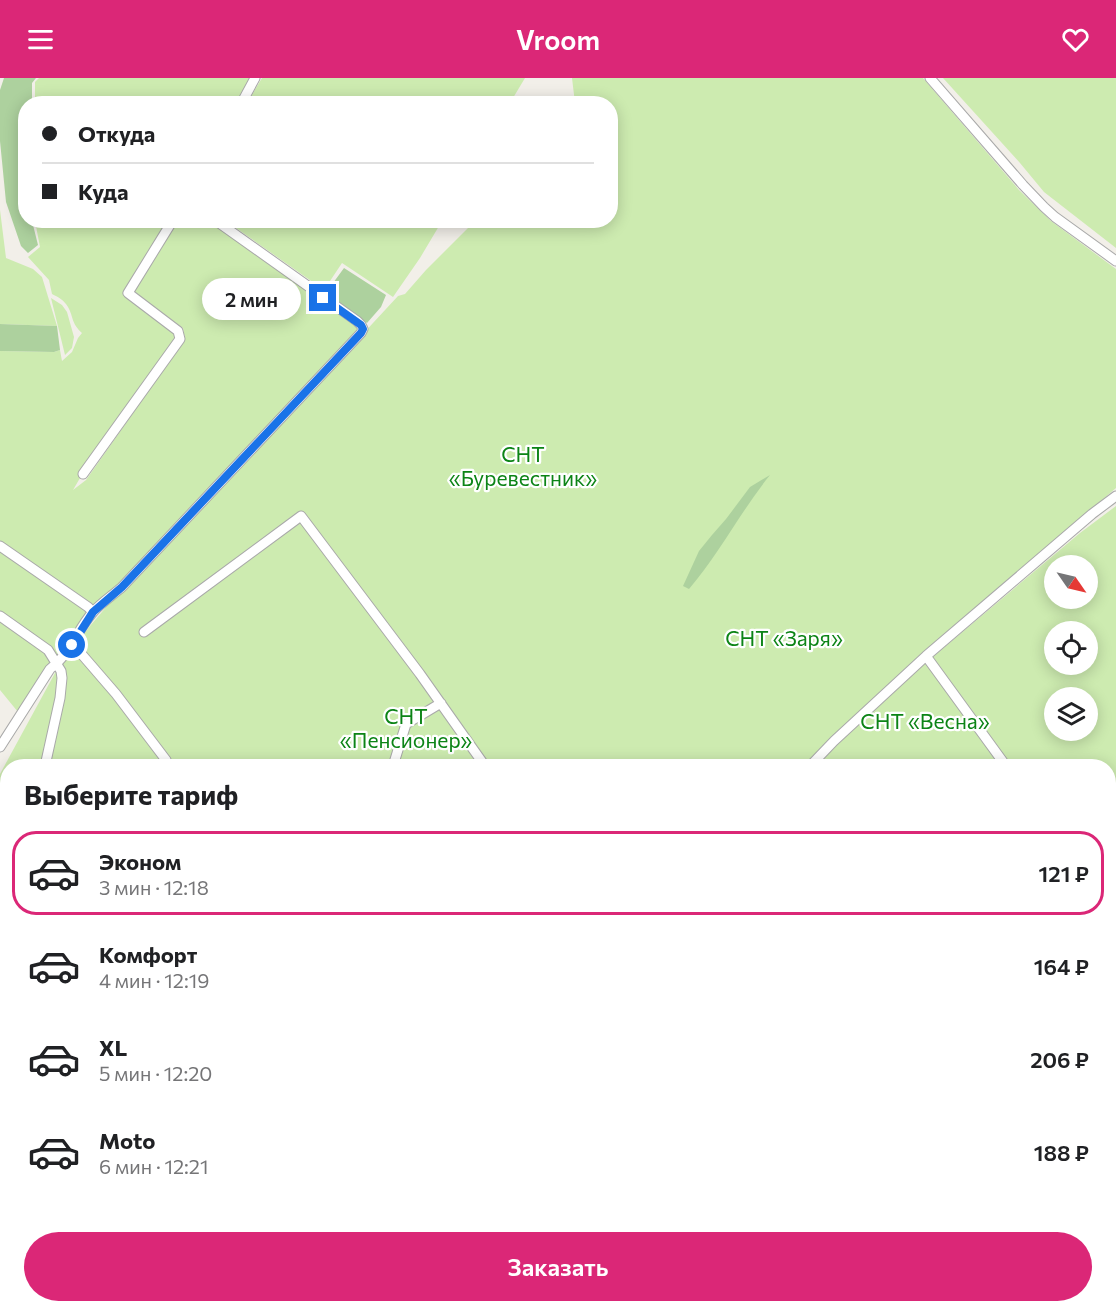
<!DOCTYPE html>
<html lang="ru">
<head>
<meta charset="utf-8">
<style>
	:root { --surface:#fff; --page:#f2f2f2; --text:#202124; --muted:#757577; --line:#e0e0e0; --accent:#db2777 }
	body { margin:0; font-family:Commissioner,sans-serif; background:var(--page); color:var(--text); height:100vh; display:flex; flex-direction:column; font-size:22px; white-space:nowrap }
	* { box-sizing:border-box; margin:0 }
	p { font-size:20px; color:var(--muted) }
	.icon { flex:none; width:33px; height:33px; fill:none; stroke:currentColor; stroke-width:2; stroke-linecap:round; stroke-linejoin:round }
	.map { position:relative; flex:1; overflow:hidden }
	.sheet { position:absolute; left:0px; top:681px; width:1116px; height:554px; display:flex; flex-direction:column; background:var(--surface); border-radius:24px 24px 0 0; box-shadow:0 3px 15px #0003 }
	.sheet>* { flex:none }
	.banner { position:absolute; left:18px; top:18px; width:600px; height:132px; border-radius:24px; box-shadow:0 3px 15px #0003; display:grid; align-content:center; height:132px; padding:0 24px; background:var(--surface) }
	.needle { width:39px; rotate:124deg }
	.controls { position:absolute; left:1044px; top:477px; display:grid; gap:12px }
	.controls a { display:grid; place-items:center; width:54px; height:54px; border-radius:50%; background:var(--surface); box-shadow:0 3px 15px #0003; font-size:30px }
	.end { position:absolute; width:27px; height:27px; margin:-14px; border:8px solid #1a73e8; background:#fff; box-shadow:0 0 0 3px #fff }
	.from { border-radius:50% }
	.bubble { position:absolute; height:42px; border-radius:21px; background:var(--surface); box-shadow:0 3px 15px #0003; font-size:20px; font-weight:600; line-height:42px; text-align:center }
	.banner b { display:flex; align-items:center; gap:21px; height:57px; font-size:22px }
	.banner b+b { border-top:2px solid var(--line) }
	.banner i { width:15px; height:15px; background:var(--text) }
	ul { padding:0; list-style:none }
	li { display:flex; align-items:center; gap:18px; height:84px; margin:0 12px 9px; padding:0 12px; border:3px solid transparent; border-radius:24px }
	li div { flex:1 }
	li b { display:block; font-size:22px }
	li em { font-style:normal; font-weight:600 }
	li.current { border-color:var(--accent) }
	li>.icon { width:54px; height:54px; stroke-width:1.5 }
	h2 { padding:0 24px; font-size:27px; line-height:72px }
	.button { display:flex; gap:12px; margin-top:auto; padding:12px 24px }
	.button a { flex:1; height:69px; border-radius:36px; background:var(--accent); color:#fff; font-size:24px; font-weight:600; line-height:69px; text-align:center }
	header { display:flex; justify-content:space-between; align-items:center; height:78px; padding:0 24px; background:var(--accent); color:#fff; font-size:27px; font-weight:600 }
	.map>svg:first-child { display:block }
	.residential { fill:#e0dfdf }
	.grass { fill:#cdebb0; fill-rule:evenodd }
	.forest { fill:#add19e }
	.lines { fill:none; stroke-linecap:round; stroke-linejoin:round }
	.minor-casing { stroke:#a9a9a9; stroke-width:11 }
	.minor { stroke:#fff; stroke-width:9 }
	.rail { stroke:#707070; stroke-width:1.5; stroke-dasharray:12 12; stroke-linecap:butt }
	.route { stroke:#1a73e8; stroke-width:8 }
	.labels { text-anchor:middle; stroke-width:4.5; stroke-linejoin:round; paint-order:stroke }
	.park-label { font-size:21px; fill:#0c8416; stroke:#fff }
</style>
</head>
<body>
<header><svg class="icon" aria-label="menu" viewBox="0 0 24 24"><path d="M4 6h16M4 12h16M4 18h16"/></svg>Vroom<svg class="icon" aria-label="heart" viewBox="0 0 24 24"><path d="M12 20l-8-8c-3-5 5-10 8-4 3-6 11-1 8 4z"/></svg></header>
<div class="map">
<svg width="1116" height="1234" viewBox="0 0 1116 1234">
	<rect width="100%" height="100%" fill="#f2efe9"/>
	<path class="residential" d="M792 1227H1066L1072 1234H783Z"/>
	<path class="grass" d="M39 0H251L236 25 35 26V4Z
		M262 0H525L510 25H247Z
		M572 0H923L1019 112 1051 143 1116 191V410L923 577 831 660 804 688H8V1227H427L422 1234H0V696L55 595 90 548 113 521 248 380 398 218 405 216 426 192 475 143 610 142V26L575 25Z
		M943 0H1116V170L1044 114 1020 85Z
		M0 132 6 180 33 191 42 199 57 248 0 246Z
		M35 143H168L125 217 176 253 177 261 80 400 73 412 86 402 185 261 183 250 133 215 177 143H211L359 249V254L120 506 62 577 18 634 0 612V273L54 274 60 272 62 283 72 274 78 260 82 255C71 245 74 240 68 229 64 222 58 219 52 216L49 202 28 179 40 169Z
		M226 143 442 142V143L420 180 393 219 342 185 324 212Z
		M51 220 62 227 67 234 74 259 72 270 65 277Z
		M1116 428V805L1109 811 1108 688H820L829 673 916 593 1080 455ZM1054 488H1088V520H1054ZM1054 554H1088V586H1054ZM1054 620H1088V652H1054Z
		M1116 833V999L1109 1008 1108 839Z
		M1116 1046V1234H1079L1074 1227H1108V1055Z
		M443 1227H571L562 1234H438Z
		M598 1227H778L769 1234H589Z"/>
	<path class="forest" d="M4 0H36L32 5V25L26 26V142L32 143 38 167 28 175 21 168 6 124 0 63V12Z
		M344 190 386 217 381 229 367 245 325 216Z
		M0 246 57 248 60 272 54 274 0 273Z
		M770 397C741 433 719 476 689 511L683 508 699 473 712 457 726 441 750 409Z
		M1116 1011V1047L1109 1056V1020Z"/>
	<g class="lines">
		<defs>
			<path id="minor" d="M930 0 1023 107 1044 129 1055 139 1116 183
				M241 26 255 0
				M83 396 180 261 178 253 128 215 173 142
				M0 468 88 529 93 534
				M0 538 48 572 61 593 62 600 60 620 45 688
				M144 554 301 438 420 596 485 688
				M78 572 116 616 166 682 168 688
				M926 578 1006 688
				M0 669 50 591C71 575 77 552 93 534 101 525 113 517 122 509L361 255 363 251 361 247 357 243 215 142
				M393 688 406 646 441 625
				M810 688 834 663 926 578 1092 436 1116 418
				M0 817 8 804
				M1108 1015 1116 1006
				M295 1227 298 1234
				M823 1227 829 1234
				M1073 1227 1079 1234
				M0 1233 2 1234
				M128 1234 133 1232 162 1231
				M430 1234 435 1227
				M780 1234 789 1227
				M1018 1234 1027 1227"/>
		</defs>
		<use href="#minor" class="minor-casing"/>
		<use href="#minor" class="minor"/>
		<path class="rail" d="M1108 829 1116 824
			M578 1234 587 1227"/>
	</g>
	<g class="lines">
		<path class="route" d="M72 567 93 534 122 509 361 255 363 251 361 247 323 220"/>
	</g>
	<g class="labels">
		<g class="park-label">
			<text x="523" y="384">СНТ<tspan x="523" dy="24">«Буревестник»</tspan></text>
			<text x="784" y="568">СНТ «Заря»</text>
			<text x="406" y="646">СНТ<tspan x="406" dy="24">«Пенсионер»</tspan></text>
			<text x="925" y="651">СНТ «Весна»</text>
		</g>
	</g>
</svg>
<div class="controls">
<a><svg class="needle" viewBox="-14 -14 28 28"><path d="M0-13l5 13h-10z" fill="#e53935"/><path d="M0 13l5-13h-10z" fill="#757577"/></svg></a>
<a><svg class="icon" aria-label="locate" viewBox="0 0 24 24"><circle cx="12" cy="12" r="6"/><path d="M12 2v4M12 18v4M2 12h4M18 12h4"/></svg></a>
<a><svg class="icon" aria-label="layers" viewBox="0 0 24 24"><path d="M12 4l9 5-9 5-9-5zM3 14l9 5 9-5"/></svg></a>
</div>
<i class="end from" style="left:72px;top:567px"></i>
<i class="end" style="left:323px;top:220px"></i>
<div class="bubble" style="left:202px;top:200px;width:99px">2 мин</div>
<div class="banner">
<b><i class="from"></i>Откуда</b>
<b><i></i>Куда</b>
</div>
<section class="sheet">
<h2>Выберите тариф</h2>
<ul>
<li class="current"><svg class="icon" aria-label="car" viewBox="0 0 24 24"><path d="M5 17H2v-5l4-1 3-4h7l3 4 3 1v5h-3M9 17h6M6 11h13"/><circle cx="7" cy="17" r="2"/><circle cx="17" cy="17" r="2"/></svg><div><b>Эконом</b><p>3 мин · 12:18</p></div><em>121 ₽</em></li>
<li><svg class="icon" aria-label="car" viewBox="0 0 24 24"><path d="M5 17H2v-5l4-1 3-4h7l3 4 3 1v5h-3M9 17h6M6 11h13"/><circle cx="7" cy="17" r="2"/><circle cx="17" cy="17" r="2"/></svg><div><b>Комфорт</b><p>4 мин · 12:19</p></div><em>164 ₽</em></li>
<li><svg class="icon" aria-label="car" viewBox="0 0 24 24"><path d="M5 17H2v-5l4-1 3-4h7l3 4 3 1v5h-3M9 17h6M6 11h13"/><circle cx="7" cy="17" r="2"/><circle cx="17" cy="17" r="2"/></svg><div><b>XL</b><p>5 мин · 12:20</p></div><em>206 ₽</em></li>
<li><svg class="icon" aria-label="car" viewBox="0 0 24 24"><path d="M5 17H2v-5l4-1 3-4h7l3 4 3 1v5h-3M9 17h6M6 11h13"/><circle cx="7" cy="17" r="2"/><circle cx="17" cy="17" r="2"/></svg><div><b>Moto</b><p>6 мин · 12:21</p></div><em>188 ₽</em></li>
</ul>
<div class="button"><a>Заказать</a></div>
</section>
</div>
</body>
</html>
